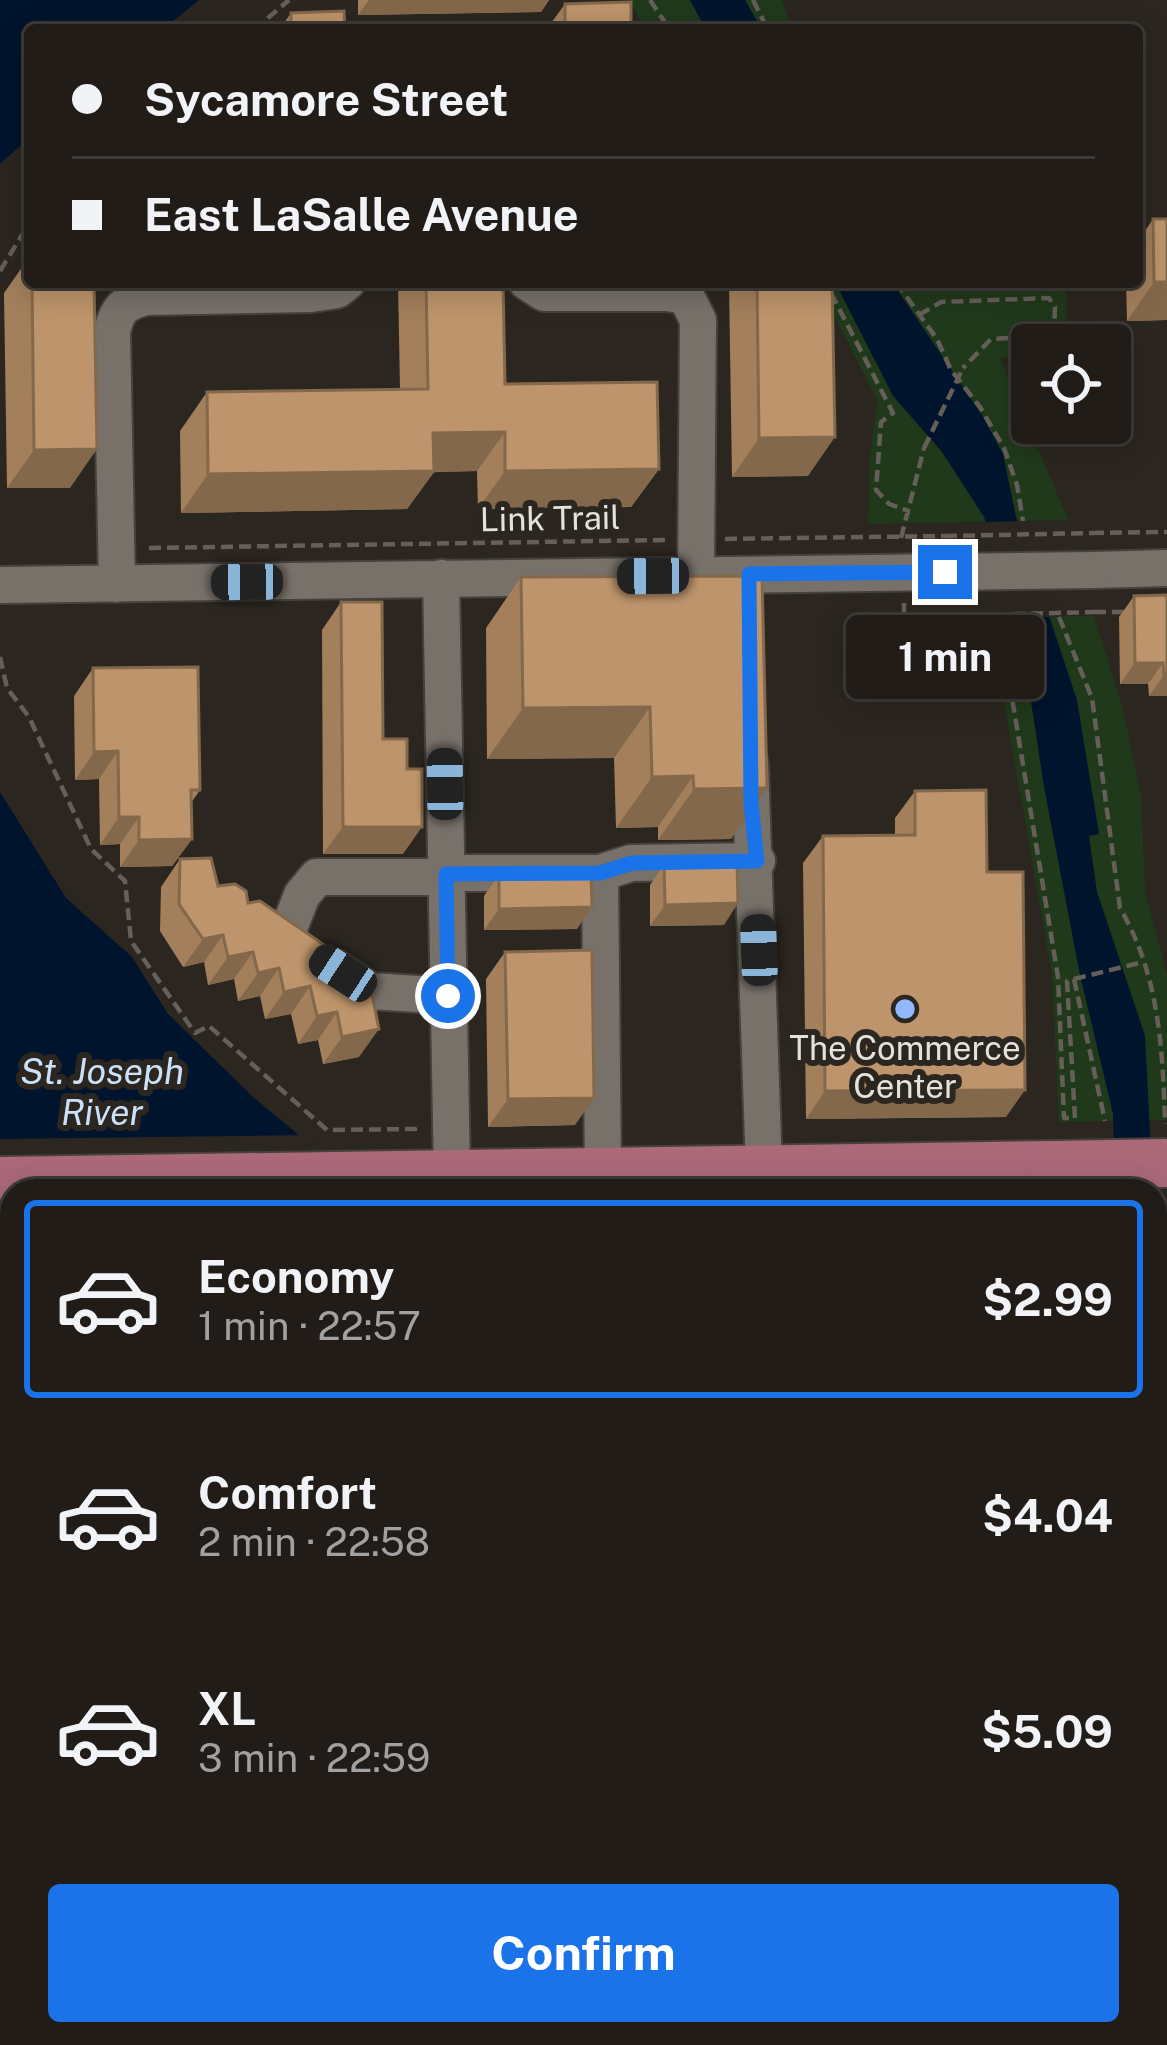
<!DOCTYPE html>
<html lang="en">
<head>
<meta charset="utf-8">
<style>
	:root { --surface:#211c18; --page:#2d2925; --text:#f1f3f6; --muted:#a2a1a2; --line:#3e3a37; --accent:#1a73e8 }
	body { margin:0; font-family:"Public Sans",sans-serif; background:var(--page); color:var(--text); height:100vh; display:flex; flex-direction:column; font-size:45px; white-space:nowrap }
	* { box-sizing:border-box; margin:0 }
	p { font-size:39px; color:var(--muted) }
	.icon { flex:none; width:66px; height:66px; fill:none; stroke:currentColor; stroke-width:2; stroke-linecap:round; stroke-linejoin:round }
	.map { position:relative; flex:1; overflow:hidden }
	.details { position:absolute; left:0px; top:1179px; width:1167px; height:867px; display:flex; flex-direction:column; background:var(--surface); border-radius:36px 36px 0 0; box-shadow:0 6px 30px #0003,0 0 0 3px var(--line) }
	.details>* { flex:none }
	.guide { position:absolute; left:24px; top:24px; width:1119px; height:264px; border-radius:12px; box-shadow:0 6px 30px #0003,0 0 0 3px var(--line); display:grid; align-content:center; height:264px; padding:0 48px; background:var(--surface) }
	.tools { position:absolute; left:1011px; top:324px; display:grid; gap:24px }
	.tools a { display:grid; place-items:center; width:120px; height:120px; border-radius:12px; background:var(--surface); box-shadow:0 6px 30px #0003,0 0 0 3px var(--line); font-size:60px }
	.end { position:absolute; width:54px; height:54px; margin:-27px; border:15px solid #1a73e8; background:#fff; box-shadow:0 0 0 6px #fff }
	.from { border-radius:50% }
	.bubble { position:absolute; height:84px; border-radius:12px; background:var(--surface); box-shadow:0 6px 30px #0003,0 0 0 3px var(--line); font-size:39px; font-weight:700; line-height:84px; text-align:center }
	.car { position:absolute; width:36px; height:72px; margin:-36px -18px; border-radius:15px; box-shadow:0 0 9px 3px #0007; background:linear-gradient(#222 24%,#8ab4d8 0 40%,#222 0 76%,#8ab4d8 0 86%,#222 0) }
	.guide b { display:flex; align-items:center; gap:42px; height:114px; font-size:45px }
	.guide b+b { border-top:3px solid var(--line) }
	.guide i { width:30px; height:30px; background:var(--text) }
	ul { padding:21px 0 0; list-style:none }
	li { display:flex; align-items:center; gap:36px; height:198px; margin:0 24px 18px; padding:0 24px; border:6px solid transparent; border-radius:12px }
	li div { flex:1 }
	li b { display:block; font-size:45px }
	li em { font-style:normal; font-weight:700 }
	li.on { border-color:var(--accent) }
	li>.icon { width:108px; height:108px; stroke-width:1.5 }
	.cta { display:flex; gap:24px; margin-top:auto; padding:24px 48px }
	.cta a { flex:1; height:138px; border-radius:12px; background:var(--accent); color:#fff; font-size:48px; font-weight:700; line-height:138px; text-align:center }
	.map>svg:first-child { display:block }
	.green { fill:#20391b }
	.water { fill:#00142d }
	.pier { fill:#2c2620 }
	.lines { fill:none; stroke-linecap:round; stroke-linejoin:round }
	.minor-casing { stroke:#46413c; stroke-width:40 }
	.major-casing { stroke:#46413c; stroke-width:52 }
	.path { stroke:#655f5a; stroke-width:4.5; stroke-dasharray:12 6; stroke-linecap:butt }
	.minor { stroke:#78716a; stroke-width:36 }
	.major { stroke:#ab697a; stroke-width:48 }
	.minor-bridge-casing { stroke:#46413c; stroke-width:40; stroke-linecap:butt }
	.major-bridge-casing { stroke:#46413c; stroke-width:52; stroke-linecap:butt }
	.path-bridge { stroke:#655f5a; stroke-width:4.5; stroke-dasharray:12 6; stroke-linecap:butt }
	.minor-bridge { stroke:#78716a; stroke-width:36 }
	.major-bridge { stroke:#ab697a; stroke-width:48 }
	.wall { fill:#a37f5c }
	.shaded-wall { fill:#84684b }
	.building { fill:#bd946b; stroke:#84684b; stroke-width:3 }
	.route { stroke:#1a73e8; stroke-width:15 }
	.poi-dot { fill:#91b8fd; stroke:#2c2620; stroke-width:4.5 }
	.labels { text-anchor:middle; stroke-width:12; stroke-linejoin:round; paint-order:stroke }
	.street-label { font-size:33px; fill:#e5e1dd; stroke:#2c2620 }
	.poi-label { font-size:33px; fill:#e5e1dd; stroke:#2c2620 }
	.water-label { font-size:36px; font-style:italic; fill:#cbe1fa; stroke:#2c2620 }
</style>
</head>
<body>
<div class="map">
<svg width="1167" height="2045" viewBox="0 0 1167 2045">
	<rect width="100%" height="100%" fill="#2c2620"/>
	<path class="green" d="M629 0H782L792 30H646Z
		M817 282H911L914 287 1066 284V345H1032V356L1000 358 1068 520 868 524 870 453 878 401Z
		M1094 616 1123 710 1141 796 1145 891 1167 975V1120L1059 1122 1052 975 1003 696 973 618Z
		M0 1262 12 1274V1621H0Z"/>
	<path class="water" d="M0 0H199L162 30H30V137L0 164Z
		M690 0H745L762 30H706Z
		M835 282H892L982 415 1003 454 1016 517 1077 700 1099 834 1089 836 1097 892 1145 1036 1153 1191H1115L1113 1114 1080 975 1044 787 1020 629 984 517 942 452 893 396Z
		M0 792 66 898 132 957 168 1014 252 1096 366 1191H12V1274L0 1262Z
		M1155 1243 1167 1364V2045H481L467 2034H1155Z"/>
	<path class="pier" d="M1024 521 1054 617 1010 618 979 522Z
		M308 1135 370 1186 12 1191V1214H0V1139Z"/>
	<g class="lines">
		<defs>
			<path id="minor" d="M527 282 544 293H667L686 296 698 320 696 575
				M1093 570 1167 568
				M441 578 452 1174
				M117 584 112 332C117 309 123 303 146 297L311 294 337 290 347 282
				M0 585 945 572
				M750 764 764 1170
				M446 873H600L631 863 757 861
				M600 873 603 1173
				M286 936 302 895 317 877H446
				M334 967 371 991 448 996
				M0 1633 12 1645"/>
			<path id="major" d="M0 1181 1054 1165"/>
		</defs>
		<use href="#minor" class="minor-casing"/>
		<use href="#major" class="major-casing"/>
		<path class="path" d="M650 0 670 30
			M753 0 768 30
			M254 30 289 0
			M0 271 30 222
			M896 282 937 339 951 370 980 407 1004 448 1017 485 1023 521
			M831 293 893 413 881 422 876 490 889 504 909 511
			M919 315 941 302 1049 298 1055 307 1054 331 1048 336 991 339 963 368
			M1092 533 1167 532
			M901 538 924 448
			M725 539 945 536
			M149 548 665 540
			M904 603V617L977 615 1012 698 1058 977 1064 1118H1075L1067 981 1074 979
			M1094 612H1125
			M1059 617 1092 698 1120 908C1159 974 1163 1050 1165 1124
			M0 657 7 688 29 717 91 849 125 881 131 941 195 1033 209 1026 327 1130 415 1129V1136
			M1074 979 1105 1121
			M1074 979 1143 962
			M1155 1301 1167 1299
			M0 1757 12 1761
			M1155 1898 1167 1897
			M50 2034V2045"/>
		<use href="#minor" class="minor"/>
		<use href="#major" class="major"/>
		<defs>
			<path id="minor-bridge" d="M945 572 1093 570"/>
			<path id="major-bridge" d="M1054 1165 1167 1163"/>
		</defs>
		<use href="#minor-bridge" class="minor-bridge-casing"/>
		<use href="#major-bridge" class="major-bridge-casing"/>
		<path class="path-bridge" d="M924 448 963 368
			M945 536 1092 533
			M977 615 1094 612"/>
		<use href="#minor-bridge" class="minor-bridge"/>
		<use href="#major-bridge" class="major-bridge"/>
	</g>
	<path class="wall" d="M358 0H549L541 12 358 15Z
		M565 4 631 30H546Z
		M291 13 345 30H279Z
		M1153 219 1167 320 1127 321 1126 282H1137V243Z
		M30 256V282H94L70 488H7L4 293Z
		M398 282H503L505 384 659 469 631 507 478 509 477 471 434 472 407 509 181 513 180 431 207 392 400 389Z
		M731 282H832L808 476 732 477 729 284Z
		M762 576 731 839 658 840V827L616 828 614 758 487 759 486 628 521 577Z
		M1167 595V696H1149L1148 684H1120L1119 617 1134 596Z
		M341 602 383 739 403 854H323L322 630Z
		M93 668 200 790 191 803 192 839 172 866 120 867V844L100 845 99 779 75 780 74 696Z
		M915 791 987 872 1006 1117 806 1119 803 863 823 836 895 835V818Z
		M180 859 218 886 368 975 359 1057 323 1064 318 1040 298 1044 291 1014 265 1019 260 996 238 1001 234 979 208 985 204 962 183 967 160 931 161 887Z
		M664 864 724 925 650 926V885Z
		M499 874 577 929 484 930V896Z
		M505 952 575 1125 488 1127 486 979Z
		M63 2034H454L465 2045H63Z"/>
	<path class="shaded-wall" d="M369 0H549L541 12 358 15Z
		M1154 282H1167V320L1127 321Z
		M505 432 477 471 434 472 407 509 181 513 208 474 433 433Z
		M835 437 808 476 732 477 759 438Z
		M97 449 70 488H7L34 450Z
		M659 469 631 507 478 509 505 471Z
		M1135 663H1163L1148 684H1120Z
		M1164 675H1167V696H1149Z
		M650 707 614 758 487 759 523 708Z
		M118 751 99 779 75 780 94 752Z
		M693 776 658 827 616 828 652 777Z
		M767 788 731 839 658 840 694 789Z
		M119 817H139L120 844 100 845Z
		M343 827H422L403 854H323Z
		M192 839 172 866 120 867 139 840Z
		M738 903 724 925 650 926 665 905Z
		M592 907 577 929 484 930 499 909Z
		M223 935 204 962 183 967 203 939Z
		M253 952 234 979 208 985 228 957Z
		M279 968 260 996 238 1001 258 973Z
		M310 986 291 1014 265 1019 284 992Z
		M337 1012 318 1040 298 1044 317 1016Z
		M379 1029 359 1057 323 1064 342 1037Z
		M1025 1090 1006 1117 806 1119 825 1091Z
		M594 1098 575 1125 488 1127 508 1099Z
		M0 1666H12V1693H0Z"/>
	<path class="building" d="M631 2V30H565V4Z
		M344 11 345 30H291V13Z
		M1153 219H1167V282H1154Z
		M32 282H94L97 449 34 450Z
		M426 282H503L505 384 657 382 659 469 505 471V432L433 433 434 471 208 474 207 392 428 389Z
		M757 282H832L835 437 759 438Z
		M762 576 767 788 694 789 693 776 652 777 650 707 523 708 521 577Z
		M1167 595V675H1164L1163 663H1135L1134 596Z
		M341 602H382L383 739H407V769H422V827H343Z
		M198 667 200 790H191L192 839 139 840V817H119L118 751 94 752 93 668Z
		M986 790 987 872H1023L1025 1090 825 1091 823 836 915 835V791Z
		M211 858 218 886 235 884 246 891 248 903 260 901 368 975 379 1029 342 1037 337 1012 317 1016 310 986 284 992 279 968 258 973 253 952 228 957 223 935 203 939 179 904 180 859Z
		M737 863 738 903 665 905 664 864Z
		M499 874H591L592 907 499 909Z
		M592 950 594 1098 508 1099 505 952Z
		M0 1646H12V1666H0Z
		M82 2034H454L465 2045H82Z"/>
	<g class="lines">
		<path class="route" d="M448 996 446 874 600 873 632 863 757 861 751 803 749 574 945 572"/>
	</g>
	<circle class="poi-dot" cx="905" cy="1009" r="12"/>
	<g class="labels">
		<g class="street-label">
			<text transform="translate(550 518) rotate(-1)" y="12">Link Trail</text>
		</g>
		<g class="poi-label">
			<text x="905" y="1060">The Commerce<tspan x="905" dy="38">Center</tspan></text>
		</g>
		<g class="water-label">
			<text x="102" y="1084">St. Joseph<tspan x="102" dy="41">River</tspan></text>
		</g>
	</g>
</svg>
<div class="tools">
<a><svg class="icon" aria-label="locate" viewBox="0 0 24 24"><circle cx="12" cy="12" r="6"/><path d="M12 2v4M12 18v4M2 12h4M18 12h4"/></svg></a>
</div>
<i class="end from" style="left:448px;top:996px"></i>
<i class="end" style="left:945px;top:572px"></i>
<div class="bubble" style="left:846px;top:615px;width:198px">1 min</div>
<i class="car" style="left:653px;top:576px;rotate:269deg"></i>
<i class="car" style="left:247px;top:582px;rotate:269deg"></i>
<i class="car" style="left:445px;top:784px;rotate:359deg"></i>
<i class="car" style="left:759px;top:950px;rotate:358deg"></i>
<i class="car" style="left:343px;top:973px;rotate:303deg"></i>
<div class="guide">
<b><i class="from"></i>Sycamore Street</b>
<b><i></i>East LaSalle Avenue</b>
</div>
<section class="details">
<ul>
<li class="on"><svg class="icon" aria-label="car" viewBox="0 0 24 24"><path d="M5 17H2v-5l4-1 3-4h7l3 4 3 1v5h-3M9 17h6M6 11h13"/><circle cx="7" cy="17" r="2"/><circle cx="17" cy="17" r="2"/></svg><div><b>Economy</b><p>1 min · 22:57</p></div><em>$2.99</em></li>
<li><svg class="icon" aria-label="car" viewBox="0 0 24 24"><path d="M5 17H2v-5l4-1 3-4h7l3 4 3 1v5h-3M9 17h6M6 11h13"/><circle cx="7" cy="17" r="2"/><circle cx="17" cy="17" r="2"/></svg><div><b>Comfort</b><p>2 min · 22:58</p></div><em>$4.04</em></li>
<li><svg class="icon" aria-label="car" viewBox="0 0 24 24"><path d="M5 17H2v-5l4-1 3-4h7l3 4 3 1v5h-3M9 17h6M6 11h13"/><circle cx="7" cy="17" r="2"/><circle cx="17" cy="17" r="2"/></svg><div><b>XL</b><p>3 min · 22:59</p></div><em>$5.09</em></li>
</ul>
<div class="cta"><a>Confirm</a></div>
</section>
</div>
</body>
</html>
